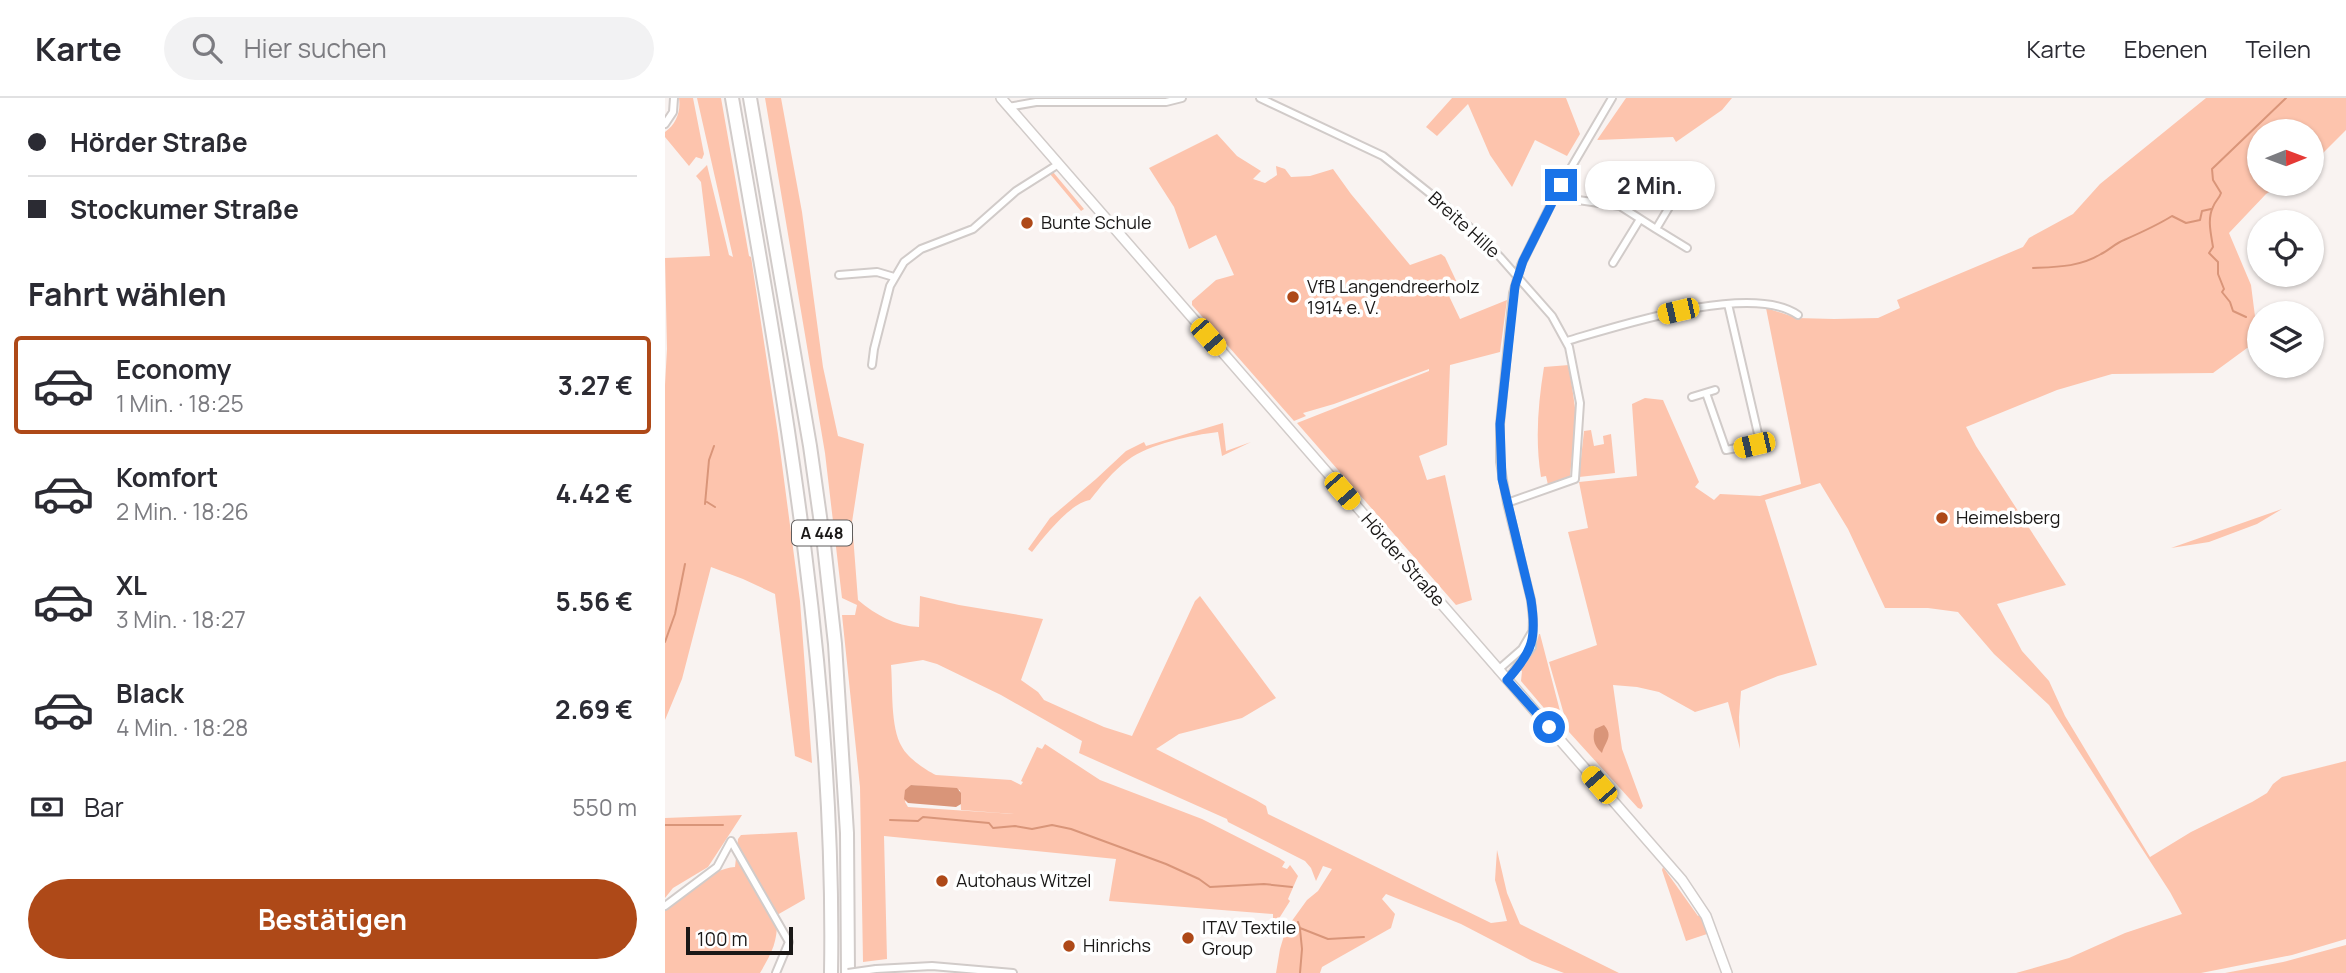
<!DOCTYPE html>
<html lang="de">
<head>
<meta charset="utf-8">
<style>
	:root { --surface:#fff; --page:#f2f2f3; --text:#2b2b33; --muted:#7c7c81; --line:#e1e1e2; --accent:#ae4918 }
	body { margin:0; font-family:Manrope,sans-serif; background:var(--page); color:var(--text); height:100vh; display:flex; flex-direction:column; font-size:26px; white-space:nowrap }
	* { box-sizing:border-box; margin:0 }
	p { font-size:23px; color:var(--muted) }
	.icon { flex:none; width:38px; height:38px; fill:none; stroke:currentColor; stroke-width:2; stroke-linecap:round; stroke-linejoin:round }
	.map { position:relative; flex:1; overflow:hidden }
	.sheet { display:flex; flex-direction:column; background:var(--surface); width:665px }
	.sheet>* { flex:none }
	.hud { display:grid; align-content:center; height:154px; padding:0 28px; background:var(--surface) }
	.needle { width:46px; rotate:89deg }
	.controls { position:absolute; left:1582px; top:21px; display:grid; gap:14px }
	.controls a { display:grid; place-items:center; width:77px; height:77px; border-radius:50%; background:var(--surface); box-shadow:0 2px 5px #0004; font-size:35px }
	.scale { position:absolute; left:21px; bottom:18px; width:107px; box-sizing:border-box; padding-left:7px; border:4px solid #1a1817; border-top:0; font-size:19px; line-height:24px; white-space:nowrap; color:#1a1817; -webkit-text-stroke:5px #fff; paint-order:stroke }
	.end { position:absolute; width:32px; height:32px; margin:-16px; border:9px solid #1a73e8; background:#fff; box-shadow:0 0 0 4px #fff }
	.from { border-radius:50% }
	.bubble { position:absolute; height:49px; border-radius:24px; background:var(--surface); box-shadow:0 2px 5px #0004; font-size:23px; font-weight:700; line-height:49px; text-align:center }
	.car { position:absolute; width:21px; height:42px; margin:-21px -10px; border-radius:9px; box-shadow:0 0 5px 2px #0007; background:linear-gradient(#f5c518 24%,#345 0 40%,#f5c518 0 76%,#345 0 86%,#f5c518 0) }
	.hud b { display:flex; align-items:center; gap:24px; height:66px; font-size:26px }
	.hud b+b { border-top:2px solid var(--line) }
	.hud i { width:18px; height:18px; background:var(--text) }
	ul { padding:0; list-style:none }
	li { display:flex; align-items:center; gap:21px; height:98px; margin:0 14px 10px; padding:0 14px; border:4px solid transparent; border-radius:7px }
	li div { flex:1 }
	li b { display:block; font-size:26px }
	li em { font-style:normal; font-weight:700 }
	li.active { border-color:var(--accent) }
	li>.icon { width:63px; height:63px; stroke-width:1.5 }
	h2 { padding:0 28px; font-size:32px; line-height:84px }
	.pay { display:flex; align-items:center; gap:18px; height:77px; padding:0 28px; font-size:26px }
	.pay p { margin-inline-start:auto }
	.button { display:flex; gap:14px; margin-top:auto; padding:14px 28px }
	.button a { flex:1; height:80px; border-radius:42px; background:var(--accent); color:#fff; font-size:28px; font-weight:700; line-height:80px; text-align:center }
	header { display:flex; align-items:center; gap:42px; box-sizing:border-box; height:98px; padding:0 35px; background:var(--surface); border-bottom:2px solid var(--line) }
	header strong { font-size:33px }
	nav { display:flex; gap:38px; margin-inline-start:auto; font-size:24px }
	.search { width:490px; height:63px; background:var(--page); display:flex; align-items:center; gap:18px; box-sizing:border-box; padding:0 24px; border-radius:38px; color:var(--muted); font-size:26px }
	main { display:flex; flex:1; min-height:0 }
	.map>svg:first-child { display:block }
	.green { fill:#fdc4ad; fill-rule:evenodd }
	.water { fill:#d99579 }
	.lines { fill:none; stroke-linecap:round; stroke-linejoin:round }
	.stream { stroke:#d99579; stroke-width:2 }
	.minor-casing { stroke:#d1cbc9; stroke-width:10 }
	.secondary-casing { stroke:#d1cbc9; stroke-width:12 }
	.motorway-casing { stroke:#d1cbc9; stroke-width:16 }
	.minor { stroke:#fff; stroke-width:6 }
	.secondary { stroke:#fff; stroke-width:9 }
	.motorway { stroke:#fff; stroke-width:12 }
	.minor-bridge-casing { stroke:#d1cbc9; stroke-width:10; stroke-linecap:butt }
	.minor-bridge { stroke:#fff; stroke-width:6 }
	.route { stroke:#1a73e8; stroke-width:9 }
	.poi-dot { fill:#ae4918; stroke:#fff; stroke-width:2.5 }
	.labels { text-anchor:middle; stroke-width:7; stroke-linejoin:round; paint-order:stroke }
	.shield { fill:#fff; stroke:#5f5d5d; stroke-width:2 }
	.shield-label { font-size:16px; font-weight:bold; fill:#1a1817 }
	.poi-label { font-size:18px; fill:#1a1817; stroke:#fff; text-anchor:start }
	.street-label { font-size:18px; fill:#1a1817; stroke:#fff }
</style>
</head>
<body>
<header>
<strong>Karte</strong>
<div class="search"><svg class="icon" aria-label="search" viewBox="0 0 24 24"><circle cx="10" cy="10" r="6"/><path d="M15 15l6 6"/></svg>Hier suchen</div>
<nav><a>Karte</a><a>Ebenen</a><a>Teilen</a></nav>
</header>
<main>
<section class="sheet">
<div class="hud">
<b><i class="from"></i>Hörder Straße</b>
<b><i></i>Stockumer Straße</b>
</div>
<h2>Fahrt wählen</h2>
<ul>
<li class="active"><svg class="icon" aria-label="car" viewBox="0 0 24 24"><path d="M5 17H2v-5l4-1 3-4h7l3 4 3 1v5h-3M9 17h6M6 11h13"/><circle cx="7" cy="17" r="2"/><circle cx="17" cy="17" r="2"/></svg><div><b>Economy</b><p>1 Min. · 18:25</p></div><em>3.27 €</em></li>
<li><svg class="icon" aria-label="car" viewBox="0 0 24 24"><path d="M5 17H2v-5l4-1 3-4h7l3 4 3 1v5h-3M9 17h6M6 11h13"/><circle cx="7" cy="17" r="2"/><circle cx="17" cy="17" r="2"/></svg><div><b>Komfort</b><p>2 Min. · 18:26</p></div><em>4.42 €</em></li>
<li><svg class="icon" aria-label="car" viewBox="0 0 24 24"><path d="M5 17H2v-5l4-1 3-4h7l3 4 3 1v5h-3M9 17h6M6 11h13"/><circle cx="7" cy="17" r="2"/><circle cx="17" cy="17" r="2"/></svg><div><b>XL</b><p>3 Min. · 18:27</p></div><em>5.56 €</em></li>
<li><svg class="icon" aria-label="car" viewBox="0 0 24 24"><path d="M5 17H2v-5l4-1 3-4h7l3 4 3 1v5h-3M9 17h6M6 11h13"/><circle cx="7" cy="17" r="2"/><circle cx="17" cy="17" r="2"/></svg><div><b>Black</b><p>4 Min. · 18:28</p></div><em>2.69 €</em></li>
</ul>
<div class="pay"><svg class="icon" aria-label="cash" viewBox="0 0 24 24"><path d="M3 7h18v10H3z"/><circle cx="12" cy="12" r="2"/></svg>Bar<p>550 m</p></div>
<div class="button"><a>Bestätigen</a></div>
</section>
<div class="map">
<svg width="1681" height="875" viewBox="0 0 1681 875">
	<rect width="100%" height="100%" fill="#f9f3f1"/>
	<path class="green" d="M14 0H28L39 56 37 61 31 59 24 68 0 39V34C11 26 16 14 14 0Z
		M32 0H56L84 158 86 159 113 336 135 503 147 665 130 658 110 496 78 481 46 469 17 581 0 622V287L2 251 0 160 45 158 36 84 31 78 42 67 64 157 68 159Z
		M100 0H116L137 114 158 269 173 338 199 346 187 424 193 502C211 517 230 528 254 529L255 498 294 507 378 521 356 582 373 594 379 602 439 629 467 638 530 503 535 498 611 600 577 620 514 636 491 651 591 702 601 708 603 716 826 825 842 823 830 782 832 752 842 795 855 826 954 875H899L867 863 796 826 721 796 717 801 730 816 726 830 657 869 655 875H611L615 851 621 831 642 802 653 793 667 771 658 768 651 783 646 770 640 763 563 724 562 721 414 655 417 643 336 597 272 566 258 562 226 567C228 590 225 629 237 649 242 659 260 672 271 677L346 682 356 687 358 684 356 683 372 649 377 651 380 646 435 682 537 721 614 760 620 764 617 769 622 771 625 767 633 778 623 801 625 803 608 830V816L444 803 451 761 219 738 222 861 198 864 195 689 177 517H190L192 507 177 500 160 355ZM246 687 295 692 296 712 349 716 243 709 240 704Z
		M787 0H901L915 36 902 58 870 42 847 89 825 57 803 6 772 38 761 29Z
		M961 0H1067L1057 12 1011 44 1008 39 932 42Z
		M1541 0H1681V32L1647 66V33H1594V86H1617L1601 96 1564 135 1586 187 1593 242 1548 275 1447 276 1392 292 1301 329 1311 348 1401 487 1332 506 1357 553 1384 583 1400 618 1485 759 1526 734 1587 704 1602 695 1608 686 1617 679 1681 663V841L1627 857 1536 875H1351L1404 860 1460 835 1517 816 1505 794 1384 607 1329 556 1293 514 1263 510H1220L1183 431 1155 385 1100 402 1152 567 1113 578 1076 593 1074 619 1075 651 1063 604 1030 614 994 594 972 589 948 587 957 651 978 708 976 711 973 710 904 634 884 564 932 547 903 434 923 430 914 384 972 378 967 306 980 300 998 302 1034 384 1030 389 1049 402 1055 396 1095 398 1136 386 1101 210 1132 220 1169 221 1213 220 1235 210 1232 202 1358 149 1364 140 1408 116 1435 86Z
		M552 36 572 58 596 73 588 81 600 85 612 77 611 68 620 71 626 79 645 78 668 71 686 96 745 167 776 156 780 159 795 191 784 198 795 221 842 202 835 254 785 267 782 347 754 358 762 382 780 377 807 502 791 507 632 325 764 273V271L669 306 638 315 641 318 629 323 527 207V203L551 182 569 177 551 137 524 151 509 109 484 70Z
		M388 74 419 111 416 113 385 76Z
		M904 267 911 317 905 379 883 387 881 378 876 379C870 342 873 306 879 269Z
		M558 325 561 353 586 344 557 358 553 334C527 337 484 346 463 362 448 373 436 388 425 402 405 405 379 439 367 454L363 451 385 420 431 381 461 353 479 344 481 348Z
		M926 332 929 348 939 346 938 338 946 336 950 375 914 379 919 333Z
		M1617 411 1592 426 1544 444 1506 450Z
		M874 536H875L901 636 856 583 857 573 855 572 870 551Z
		M77 717 43 769 8 790 0 800V720Z
		M132 734 140 801 112 817C113 843 108 853 95 875H0V809C20 794 45 771 70 769L73 741 76 737Z
		M998 769 1033 818 1036 816 1045 835 1021 843 997 772Z
		M1681 847V875H1560L1618 864Z"/>
	<path class="water" d="M939 627C949 638 940 644 937 655 929 648 927 641 930 631Z
		M246 687 292 690 296 695V706L291 709 243 705 239 701 240 692Z"/>
	<g class="lines">
		<path class="stream" d="M1368 170C1392 169 1415 169 1436 156 1444 152 1451 145 1459 142 1475 135 1491 128 1507 118L1521 125 1535 122 1537 113 1546 111
			M1581 219 1568 213 1565 204 1557 194 1559 191 1553 176V164L1544 155 1548 149C1546 136 1542 121 1548 109 1550 103 1554 101 1556 95L1548 82 1547 71 1621 0
			M42 404 50 409
			M40 406 44 362 49 348
			M0 544 10 516 20 466
			M225 722 253 723 258 719 324 725 328 730 350 728 367 731 387 727 406 731 501 766 534 781 545 789 599 786 627 789
			M0 727H58
			M633 824 635 830 663 841 699 839
			M635 875 637 851 635 831"/>
		<defs>
			<path id="minor" d="M595 0 718 58 782 109 813 137 835 159 887 218 904 249 915 305 910 381 842 405
				M343 9 371 4H501L517 0
				M0 26 8 14 9 0
				M893 92 913 102 955 108 991 131 1006 106
				M991 131 1022 150
				M948 165 975 121
				M174 177 212 174 229 179
				M902 243C954 228 1086 184 1133 217
				M207 267 209 251 225 188 239 164 256 151 308 131 351 93 392 67
				M1041 295 1061 352 1092 346 1094 340 1063 206
				M1027 299 1050 292
				M833 572 857 551 867 534
				M842 582 867 549 868 521 866 502 842 405 835 364V326L848 195 856 167 893 92 947 0
				M0 808 52 769 66 743 124 844 111 875
				M211 871 267 868 348 875"/>
			<path id="secondary" d="M336 0 1017 782 1041 818 1062 875"/>
			<path id="motorway" d="M67 0C118 291 171 579 166 875
				M85 0 145 348 159 447 170 546 182 735 183 875"/>
		</defs>
		<use href="#minor" class="minor-casing"/>
		<use href="#secondary" class="secondary-casing"/>
		<use href="#motorway" class="motorway-casing"/>
		<use href="#minor" class="minor"/>
		<use href="#secondary" class="secondary"/>
		<use href="#motorway" class="motorway"/>
		<defs>
			<path id="minor-bridge" d="M183 875 211 871"/>
		</defs>
		<use href="#minor-bridge" class="minor-bridge-casing"/>
		<use href="#minor-bridge" class="minor-bridge"/>
	</g>
	<g class="lines">
		<path class="route" d="M884 629 842 582C868 553 872 540 866 502L837 381 835 326 850 188 858 163 896 87"/>
	</g>
	<g class="poi-dot">
		<circle cx="362" cy="125" r="7"/>
		<circle cx="628" cy="199" r="7"/>
		<circle cx="1277" cy="420" r="7"/>
		<circle cx="277" cy="783" r="7"/>
		<circle cx="523" cy="840" r="7"/>
		<circle cx="404" cy="848" r="7"/>
	</g>
	<g class="labels">
		<rect class="shield" x="127" y="422.5" width="60" height="25" rx="5"/>
		<g class="shield-label">
			<text x="157" y="441">A 448</text>
		</g>
		<g class="poi-label">
			<text x="376" y="131">Bunte Schule</text>
			<text x="642" y="195">VfB Langendreerholz<tspan x="642" dy="21">1914 e. V.</tspan></text>
			<text x="1291" y="426">Heimelsberg</text>
			<text x="291" y="789">Autohaus Witzel</text>
			<text x="537" y="836">ITAV Textile<tspan x="537" dy="21">Group</tspan></text>
			<text x="418" y="854">Hinrichs</text>
		</g>
		<g class="street-label">
			<text transform="translate(799 127) rotate(42)" y="6">Breite Hille</text>
			<text transform="translate(738 462) rotate(49)" y="6">Hörder Straße</text>
		</g>
	</g>
</svg>
<div class="controls">
<a><svg class="needle" viewBox="-14 -14 28 28"><path d="M0-13l5 13h-10z" fill="#e53935"/><path d="M0 13l5-13h-10z" fill="#7c7c81"/></svg></a>
<a><svg class="icon" aria-label="locate" viewBox="0 0 24 24"><circle cx="12" cy="12" r="6"/><path d="M12 2v4M12 18v4M2 12h4M18 12h4"/></svg></a>
<a><svg class="icon" aria-label="layers" viewBox="0 0 24 24"><path d="M12 4l9 5-9 5-9-5zM3 14l9 5 9-5"/></svg></a>
</div>
<div class="scale">100 m</div>
<i class="end from" style="left:884px;top:629px"></i>
<i class="end" style="left:896px;top:87px"></i>
<div class="bubble" style="left:920px;top:63px;width:130px">2 Min.</div>
<i class="car" style="left:1013px;top:213px;rotate:257deg"></i>
<i class="car" style="left:543px;top:239px;rotate:139deg"></i>
<i class="car" style="left:1089px;top:347px;rotate:257deg"></i>
<i class="car" style="left:677px;top:393px;rotate:139deg"></i>
<i class="car" style="left:934px;top:687px;rotate:319deg"></i>
</div>
</main>
</body>
</html>
